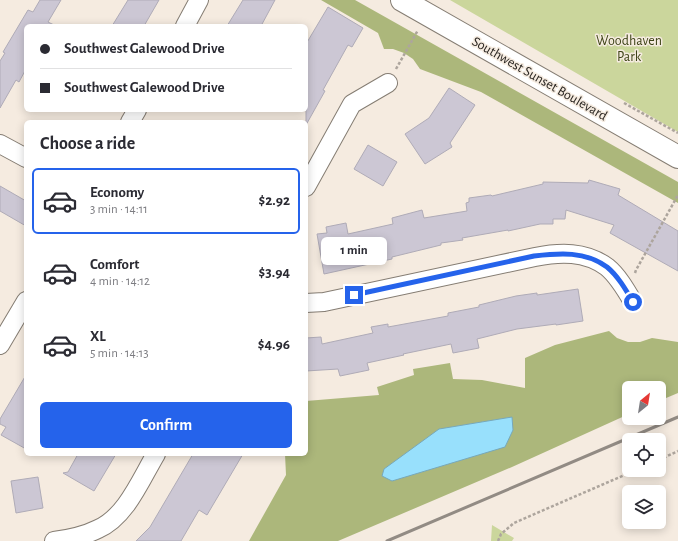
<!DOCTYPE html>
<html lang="en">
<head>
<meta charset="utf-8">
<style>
	:root { --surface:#fff; --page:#f2f2f3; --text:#2b2b33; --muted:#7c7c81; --line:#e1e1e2; --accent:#2563eb }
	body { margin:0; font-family:"Alegreya Sans",sans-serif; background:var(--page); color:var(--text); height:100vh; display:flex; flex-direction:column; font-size:15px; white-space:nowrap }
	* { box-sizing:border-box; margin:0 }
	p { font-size:13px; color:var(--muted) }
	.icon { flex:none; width:22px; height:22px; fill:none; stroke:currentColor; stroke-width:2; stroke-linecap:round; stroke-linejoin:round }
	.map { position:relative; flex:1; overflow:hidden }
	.panel { position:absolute; left:24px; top:120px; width:284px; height:336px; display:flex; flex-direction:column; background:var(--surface); border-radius:6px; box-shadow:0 2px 10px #0003 }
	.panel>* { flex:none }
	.banner { position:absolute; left:24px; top:24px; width:284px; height:88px; border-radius:6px; box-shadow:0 2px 10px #0003; display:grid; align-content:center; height:88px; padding:0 16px; background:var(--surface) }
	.needle { width:26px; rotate:30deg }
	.buttons { position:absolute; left:622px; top:381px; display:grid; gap:8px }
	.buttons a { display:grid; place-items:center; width:44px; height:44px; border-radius:6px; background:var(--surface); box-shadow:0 2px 10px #0003; font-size:20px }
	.end { position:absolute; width:18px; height:18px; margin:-9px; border:5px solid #2563eb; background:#fff; box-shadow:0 0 0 2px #fff }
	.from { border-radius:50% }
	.bubble { position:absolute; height:28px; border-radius:6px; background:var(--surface); box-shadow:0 2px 10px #0003; font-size:13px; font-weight:600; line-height:28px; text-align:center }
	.banner b { display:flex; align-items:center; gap:14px; height:38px; font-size:15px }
	.banner b+b { border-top:1px solid var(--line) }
	.banner i { width:10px; height:10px; background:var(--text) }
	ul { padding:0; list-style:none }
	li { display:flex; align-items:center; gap:12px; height:66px; margin:0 8px 6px; padding:0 8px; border:2px solid transparent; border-radius:6px }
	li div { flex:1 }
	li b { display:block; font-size:15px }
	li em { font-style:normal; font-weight:600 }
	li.selected { border-color:var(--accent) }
	li>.icon { width:36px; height:36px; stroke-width:1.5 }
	h2 { padding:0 16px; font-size:18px; line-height:48px }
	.button { display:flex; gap:8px; margin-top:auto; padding:8px 16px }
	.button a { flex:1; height:46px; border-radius:6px; background:var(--accent); color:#fff; font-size:16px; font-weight:600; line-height:46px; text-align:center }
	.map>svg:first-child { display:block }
	.green { fill:#cbd69c }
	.forest { fill:#acb77b }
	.water { fill:#98e0fc; stroke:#77a8ba }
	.building { fill:#ccc7d4; stroke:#afabb7 }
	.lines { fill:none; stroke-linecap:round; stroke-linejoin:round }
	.street-casing { stroke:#857d73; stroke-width:20 }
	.secondary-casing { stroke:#857d73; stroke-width:24 }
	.path { stroke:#ada59d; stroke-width:2.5; stroke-dasharray:3 2; stroke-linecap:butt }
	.street { stroke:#fff; stroke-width:18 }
	.secondary { stroke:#fff; stroke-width:22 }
	.rail { stroke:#928b84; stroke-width:3 }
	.route { stroke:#2563eb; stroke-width:5 }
	.labels { text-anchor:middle; stroke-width:3; stroke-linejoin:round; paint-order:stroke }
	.park-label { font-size:14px; fill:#3d4316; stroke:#f5ebe0 }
	.street-label { font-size:14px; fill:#292521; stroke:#f5ebe0 }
</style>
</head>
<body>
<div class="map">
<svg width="678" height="541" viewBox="0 0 678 541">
	<rect width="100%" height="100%" fill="#f5ebe0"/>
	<path class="green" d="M450 0H678V132Z
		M492 525 514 538 512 541H491Z"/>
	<path class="forest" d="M321 0H355L678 182V203L481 92 420 69 413 59 404 53 393 49H384L378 33Z
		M609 331 617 338 628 342H640L652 338 678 342V393L659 401V388H629V414L512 467 338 541H249L286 475 285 454H306V401L379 395 377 387 414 375 413 369 450 363 453 379 482 380 525 388V358L555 345Z"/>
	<path class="water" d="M512 417 513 430 505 447 392 481 382 476 384 469 439 429Z"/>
	<path class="building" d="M40 0H61L48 22 56 26H26V69L19 82 16 80 0 108V61L5 53 3 52 28 10 33 12Z
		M128 0H159L144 26H112Z
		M243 0H275L261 26H227Z
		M328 7 363 28 352 47 348 45 323 90 325 91 306 125V44Z
		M449 88 475 105 450 143 452 147 425 164 405 134 429 118Z
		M368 145 397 162 383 186 354 169Z
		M589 180 620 189 618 195 678 231V271L610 233 614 225 566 210 565 219H553V224H540L508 231V230L462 238 463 240 441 243V245L392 257V259L324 274 317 234 327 233 326 227 346 223 348 234 393 224 392 218 422 210 424 218 467 211 466 203 469 202V198L491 195 492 196 543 184V182L588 183Z
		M0 186 26 201V226L0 211Z
		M578 289 583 321 556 325V324L517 329 477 339 479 348 453 353 451 344 403 354 404 355 367 363 369 370 340 376 338 369 306 371V338L321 337 322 344 373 333 371 327 388 324V327L448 316V313L479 307V305L516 296 537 293V295Z
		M26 375V449L1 435 6 427 0 424V419Z
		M78 454H116L94 491 63 473 68 472Z
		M193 454H243L207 515 199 510 181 541H136L150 527Z
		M38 477 43 508 16 513 11 481Z"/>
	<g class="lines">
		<defs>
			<path id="street" d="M185 26 199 0
				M130 122 137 110
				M0 144 26 158
				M306 187 352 104 388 83
				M306 303 324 302 535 257C560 252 585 251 607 267 618 276 626 290 633 302
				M0 345 26 301
				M54 541C69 539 84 536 98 529 126 517 141 479 156 454"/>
			<path id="secondary" d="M402 0 678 157"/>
		</defs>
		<use href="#street" class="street-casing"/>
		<use href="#secondary" class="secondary-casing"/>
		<path class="path" d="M396 69 418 30
			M624 103 678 133
			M635 273 636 270 678 195
			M659 460 678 451
			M498 541 501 534 514 523 636 470"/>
		<use href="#street" class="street"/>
		<use href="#secondary" class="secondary"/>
		<path class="rail" d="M387 541 678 417"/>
	</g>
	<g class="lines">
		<path class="route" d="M354 295 534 256C560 253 585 251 607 267 618 276 626 290 633 302"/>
	</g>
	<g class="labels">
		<g class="park-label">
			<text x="629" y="45">Woodhaven<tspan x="629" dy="16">Park</tspan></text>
		</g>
		<g class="street-label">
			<text transform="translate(540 78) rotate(30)" y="5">Southwest Sunset Boulevard</text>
		</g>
	</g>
</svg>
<div class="buttons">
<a><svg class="needle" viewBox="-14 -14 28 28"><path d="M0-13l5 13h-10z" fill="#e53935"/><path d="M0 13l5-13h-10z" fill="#7c7c81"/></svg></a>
<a><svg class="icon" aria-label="locate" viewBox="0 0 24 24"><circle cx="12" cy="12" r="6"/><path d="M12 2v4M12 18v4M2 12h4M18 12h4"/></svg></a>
<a><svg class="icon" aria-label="layers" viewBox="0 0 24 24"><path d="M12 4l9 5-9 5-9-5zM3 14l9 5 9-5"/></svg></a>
</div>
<i class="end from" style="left:633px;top:302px"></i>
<i class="end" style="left:354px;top:295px"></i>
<div class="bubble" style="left:321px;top:237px;width:66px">1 min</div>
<div class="banner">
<b><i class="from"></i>Southwest Galewood Drive</b>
<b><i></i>Southwest Galewood Drive</b>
</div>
<section class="panel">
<h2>Choose a ride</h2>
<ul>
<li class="selected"><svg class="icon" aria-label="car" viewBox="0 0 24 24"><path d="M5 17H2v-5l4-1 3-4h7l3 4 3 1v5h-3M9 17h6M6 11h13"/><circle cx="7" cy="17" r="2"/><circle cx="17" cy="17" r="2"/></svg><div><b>Economy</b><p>3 min · 14:11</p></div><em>$2.92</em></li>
<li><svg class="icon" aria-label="car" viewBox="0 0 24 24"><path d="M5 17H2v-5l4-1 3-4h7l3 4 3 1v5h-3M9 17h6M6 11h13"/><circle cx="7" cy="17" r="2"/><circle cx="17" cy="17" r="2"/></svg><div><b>Comfort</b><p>4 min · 14:12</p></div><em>$3.94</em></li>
<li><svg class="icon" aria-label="car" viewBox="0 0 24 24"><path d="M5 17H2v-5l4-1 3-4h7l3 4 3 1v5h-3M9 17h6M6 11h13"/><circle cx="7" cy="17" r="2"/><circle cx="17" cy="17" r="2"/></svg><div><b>XL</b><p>5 min · 14:13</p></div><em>$4.96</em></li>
</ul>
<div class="button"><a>Confirm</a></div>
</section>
</div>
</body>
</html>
